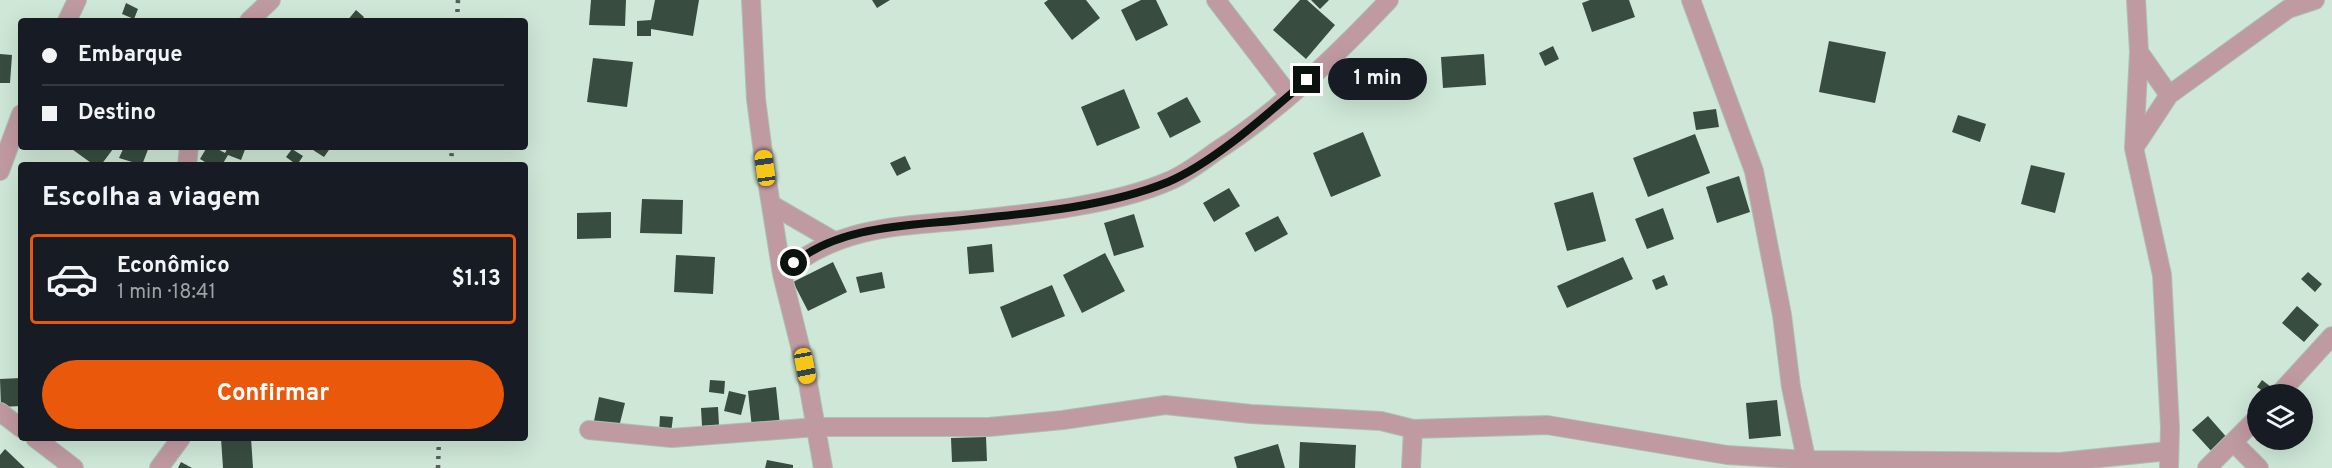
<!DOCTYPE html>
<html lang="pt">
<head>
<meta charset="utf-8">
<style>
	:root { --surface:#171b24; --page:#242831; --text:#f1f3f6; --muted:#9ea1a6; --line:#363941; --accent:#ea580c }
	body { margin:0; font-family:Overpass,sans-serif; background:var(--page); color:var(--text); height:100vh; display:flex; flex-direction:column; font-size:22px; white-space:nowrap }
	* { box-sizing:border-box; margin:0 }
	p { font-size:20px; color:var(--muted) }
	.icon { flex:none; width:33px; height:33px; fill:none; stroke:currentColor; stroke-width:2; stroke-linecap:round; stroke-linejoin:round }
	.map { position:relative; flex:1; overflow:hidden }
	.details { position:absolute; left:18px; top:162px; width:510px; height:279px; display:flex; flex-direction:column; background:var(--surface); border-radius:6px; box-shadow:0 6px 24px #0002 }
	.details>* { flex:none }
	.guide { position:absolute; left:18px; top:18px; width:510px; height:132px; border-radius:6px; box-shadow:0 6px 24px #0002; display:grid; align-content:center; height:132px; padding:0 24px; background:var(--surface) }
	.buttons { position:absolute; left:2247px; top:384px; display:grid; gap:12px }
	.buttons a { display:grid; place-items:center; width:66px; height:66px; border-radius:50%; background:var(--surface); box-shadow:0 6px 24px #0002; font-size:30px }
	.end { position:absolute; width:27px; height:27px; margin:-14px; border:8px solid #0a130d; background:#fff; box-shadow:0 0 0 3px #fff }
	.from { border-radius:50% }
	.bubble { position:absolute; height:42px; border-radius:21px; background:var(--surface); box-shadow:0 6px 24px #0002; font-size:20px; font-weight:700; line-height:42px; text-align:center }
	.car { position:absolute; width:18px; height:36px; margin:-18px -9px; border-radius:8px; box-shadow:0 0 4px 2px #0007; background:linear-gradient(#f5c518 24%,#345 0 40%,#f5c518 0 76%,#345 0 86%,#f5c518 0) }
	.guide b { display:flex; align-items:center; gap:21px; height:57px; font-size:22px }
	.guide b+b { border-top:2px solid var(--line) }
	.guide i { width:15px; height:15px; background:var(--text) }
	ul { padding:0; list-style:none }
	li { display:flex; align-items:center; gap:18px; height:90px; margin:0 12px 9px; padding:0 12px; border:3px solid transparent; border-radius:6px }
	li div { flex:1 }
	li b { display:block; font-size:22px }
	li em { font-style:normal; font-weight:700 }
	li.selected { border-color:var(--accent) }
	li>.icon { width:54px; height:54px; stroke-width:1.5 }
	h2 { padding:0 24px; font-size:27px; line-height:72px }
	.primary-button { display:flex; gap:12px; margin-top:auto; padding:12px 24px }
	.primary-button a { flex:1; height:69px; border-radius:36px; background:var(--accent); color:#fff; font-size:24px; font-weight:700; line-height:69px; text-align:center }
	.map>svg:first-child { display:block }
	.building { fill:#384d3f }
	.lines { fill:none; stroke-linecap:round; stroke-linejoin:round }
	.minor-casing { stroke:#abc1b2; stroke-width:20 }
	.minor { stroke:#bf9aa0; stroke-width:18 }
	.rail { stroke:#536258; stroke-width:4.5; stroke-dasharray:3 6; stroke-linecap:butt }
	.route { stroke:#0a130d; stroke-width:8 }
</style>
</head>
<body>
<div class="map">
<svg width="2332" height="468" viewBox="0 0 2332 468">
	<rect width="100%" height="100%" fill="#cee7d6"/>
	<path class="building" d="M591 0H626L625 26 589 25Z
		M655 0H699L693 36 651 29V36H637V21L651 20Z
		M872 0H890L877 8Z
		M1048 0H1086L1100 18 1072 40 1044 3Z
		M1141 0H1156L1168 25 1136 41 1121 10Z
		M1300 0H1307L1335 25 1306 59 1273 30Z
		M1311 0H1329L1320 9Z
		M1590 0H1629L1635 17 1592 32 1582 3Z
		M126 3 138 9 134 19 122 14Z
		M356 10 364 17 361 21H347Z
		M1829 41 1886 52 1875 103 1819 92Z
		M1553 46 1559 59 1545 66 1539 53Z
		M0 54 12 55 10 83H0Z
		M1484 54 1486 85 1443 88 1441 57Z
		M593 58 633 62 627 107 587 102Z
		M1124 89 1140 128 1097 146 1081 107Z
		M1187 97 1201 122 1170 138 1157 113Z
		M1716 109 1719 127 1696 130 1693 112Z
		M1958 115 1986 124 1980 142 1952 132Z
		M1363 132 1381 176 1331 197 1313 153Z
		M1695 134 1710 173 1648 197 1633 158Z
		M69 147H110L113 149 101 165H94Z
		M124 147H149L142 165 119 158Z
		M207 147H214L225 153 228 147H246L241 160 228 155 222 165H210L200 159Z
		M315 147H331L324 157 313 150Z
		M292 149 303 156 297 165 286 157Z
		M905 156 911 169 897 176 890 163Z
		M2031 165 2065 173 2055 213 2021 204Z
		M1739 176 1750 212 1717 223 1706 187Z
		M1229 188 1240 206 1214 222 1203 203Z
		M1593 192 1606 241 1567 251 1554 203Z
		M642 199 683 200 682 234 640 233Z
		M1663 208 1674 239 1647 249 1635 219Z
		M611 212V238L577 239V213Z
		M1134 214 1144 247 1114 256 1104 223Z
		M1278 216 1288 234 1255 252 1245 233Z
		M992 244 994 272 969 274 967 247Z
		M1105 253 1125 291 1082 313 1063 275Z
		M676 255 715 257 713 294 674 292Z
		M1623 257 1633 279 1567 308 1557 286Z
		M833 262 847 292 808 311 793 282Z
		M882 272 885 288 860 293 856 277Z
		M2308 272 2322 284 2315 292 2301 279Z
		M1664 275 1668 285 1656 290 1652 280Z
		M1052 285 1065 316 1012 338 1000 307Z
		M2297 306 2319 325 2304 342 2282 323Z
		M21 378V406L1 407 0 379Z
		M710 380 725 381 724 394 709 392Z
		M2262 380 2275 390 2272 394H2267L2257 387Z
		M776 387 780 425 752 428 748 391Z
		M729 391 746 395 741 415 724 411Z
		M599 397 625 403 619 427 594 421Z
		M1777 400 1781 436 1749 439 1746 403Z
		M718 407 719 425 702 426 701 408Z
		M660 416 673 417 671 433 659 432Z
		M2208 416 2229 440 2214 454 2192 430Z
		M986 437 987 461 952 462 951 438Z
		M221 438H251L253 468H223Z
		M1300 442 1356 445 1355 468H1299Z
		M1278 444 1285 468H1237L1234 457Z
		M5 449 25 468H0V455Z
		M767 460 793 465V468H765Z
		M181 462 192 468H178Z"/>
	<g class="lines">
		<defs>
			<path id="minor" d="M751 0 756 99 765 168 782 274 805 366 823 468
				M1216 0 1289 95
				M1691 0 1754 171 1782 315 1791 387 1808 468
				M2136 0 2139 52 2134 148 2162 275 2170 428 2169 468
				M67 21 77 0
				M249 21 271 0
				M2139 52 2169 95
				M2134 148 2169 95 2288 9 2315 0
				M187 165 189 147
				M0 171 21 114
				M772 205 834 241
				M782 274C837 226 900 226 969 220 1029 214 1115 205 1169 181 1186 174 1201 162 1215 152 1280 110 1336 56 1389 0
				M2279 394 2332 336
				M0 412 21 428
				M589 430 672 438 817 427H989L1063 420 1165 405 1251 414 1381 421 1413 429 1547 425 1727 455 1808 460 2060 462 2169 451
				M35 438 74 468
				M2233 442 2259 468
				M159 468 181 438
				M1411 468 1413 429
				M2207 468 2258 417"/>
		</defs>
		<use href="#minor" class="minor-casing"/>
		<use href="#minor" class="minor"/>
		<path class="rail" d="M457 21 458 0
			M451 165 452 147
			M438 468 439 438"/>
	</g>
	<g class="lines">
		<path class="route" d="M794 263C843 224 913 226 972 219 1035 213 1109 206 1168 182 1215 162 1268 113 1307 80"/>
	</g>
</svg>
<div class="buttons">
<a><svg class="icon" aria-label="layers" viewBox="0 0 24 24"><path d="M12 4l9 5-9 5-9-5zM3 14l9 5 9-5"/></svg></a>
</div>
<i class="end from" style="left:794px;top:263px"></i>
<i class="end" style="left:1307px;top:80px"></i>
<div class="bubble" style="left:1328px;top:58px;width:99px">1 min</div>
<i class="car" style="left:765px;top:168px;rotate:352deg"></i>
<i class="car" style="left:805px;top:366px;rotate:169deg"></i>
<div class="guide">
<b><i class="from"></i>Embarque</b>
<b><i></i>Destino</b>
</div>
<section class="details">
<h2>Escolha a viagem</h2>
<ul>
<li class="selected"><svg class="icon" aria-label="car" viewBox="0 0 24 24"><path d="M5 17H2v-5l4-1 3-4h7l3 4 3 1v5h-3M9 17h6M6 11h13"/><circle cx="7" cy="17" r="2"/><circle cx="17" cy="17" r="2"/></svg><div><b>Econômico</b><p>1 min · 18:41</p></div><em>$1.13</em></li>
</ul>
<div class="primary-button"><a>Confirmar</a></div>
</section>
</div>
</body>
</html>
